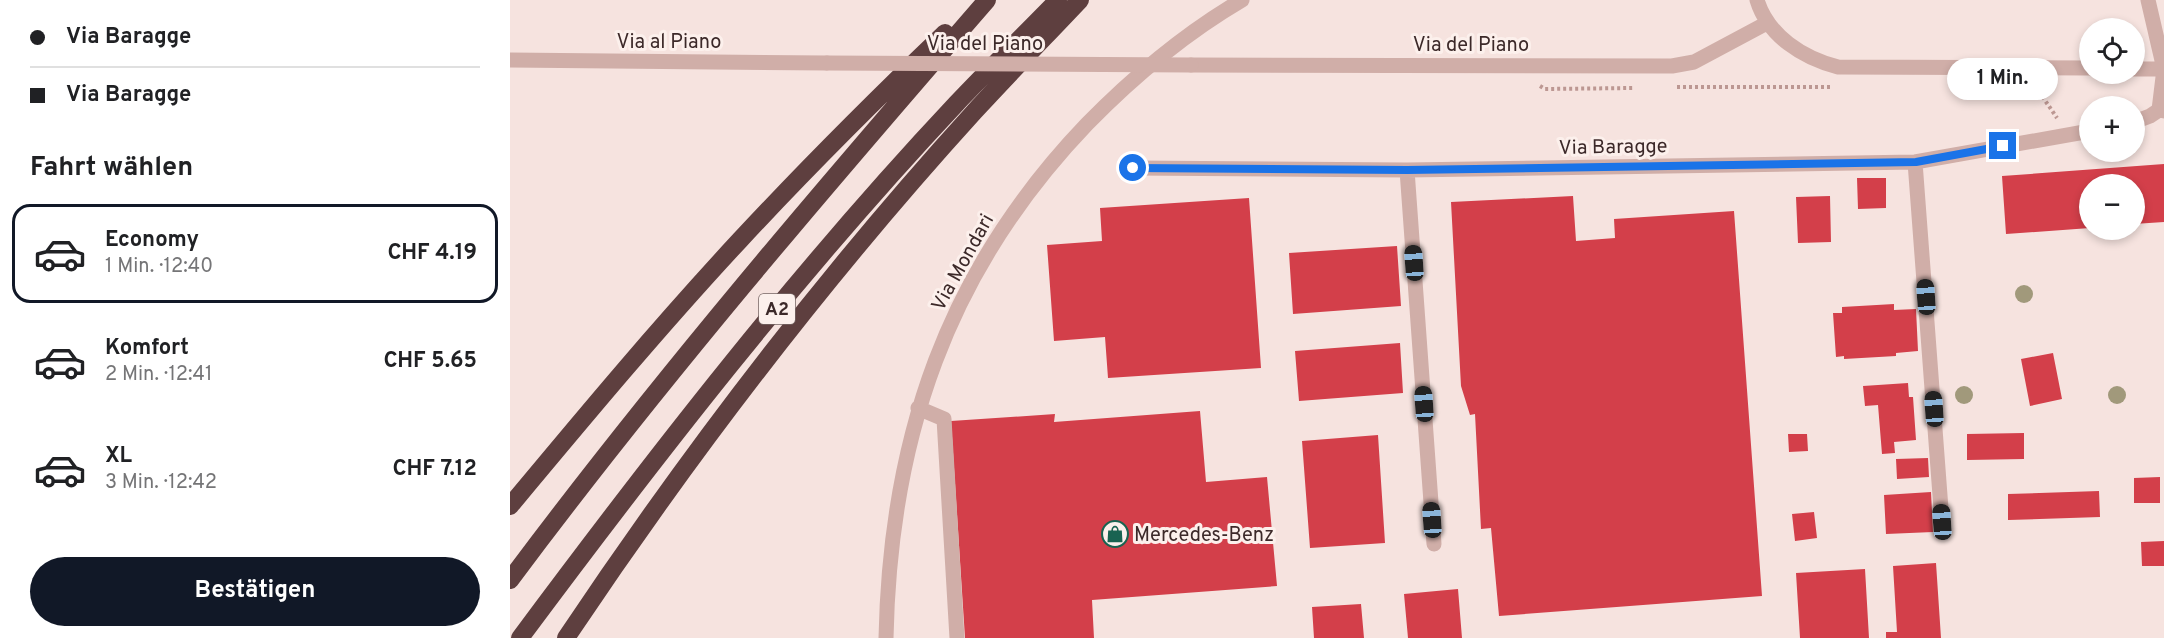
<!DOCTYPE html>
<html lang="de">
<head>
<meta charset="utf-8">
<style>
	:root { --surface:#fff; --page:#f6f6f6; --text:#202124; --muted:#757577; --line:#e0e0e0; --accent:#111827 }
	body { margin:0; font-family:Overpass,sans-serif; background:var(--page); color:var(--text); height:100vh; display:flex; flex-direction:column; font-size:22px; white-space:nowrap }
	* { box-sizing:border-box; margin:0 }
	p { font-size:20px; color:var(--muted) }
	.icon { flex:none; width:33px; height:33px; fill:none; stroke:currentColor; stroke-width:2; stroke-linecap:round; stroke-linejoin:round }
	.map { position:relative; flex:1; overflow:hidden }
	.details { display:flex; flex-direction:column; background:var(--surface); width:510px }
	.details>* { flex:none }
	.hud { display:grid; align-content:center; height:132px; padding:0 30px; background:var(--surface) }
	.fabs { position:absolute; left:1569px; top:18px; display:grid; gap:12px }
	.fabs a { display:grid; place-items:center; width:66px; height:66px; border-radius:50%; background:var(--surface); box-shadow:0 3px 9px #0003; font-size:30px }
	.end { position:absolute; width:27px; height:27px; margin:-14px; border:8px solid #1a73e8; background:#fff; box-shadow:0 0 0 3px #fff }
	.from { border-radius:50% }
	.bubble { position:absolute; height:42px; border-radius:21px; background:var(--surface); box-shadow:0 3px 9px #0003; font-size:20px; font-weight:700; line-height:42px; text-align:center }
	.car { position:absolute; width:18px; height:36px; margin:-18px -9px; border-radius:8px; box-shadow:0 0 4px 2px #0007; background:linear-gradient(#222 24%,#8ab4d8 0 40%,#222 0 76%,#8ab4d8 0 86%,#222 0) }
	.hud b { display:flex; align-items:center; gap:21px; height:57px; font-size:22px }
	.hud b+b { border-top:2px solid var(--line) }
	.hud i { width:15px; height:15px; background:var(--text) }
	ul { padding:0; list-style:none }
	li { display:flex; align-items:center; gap:18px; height:99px; margin:0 12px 9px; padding:0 18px; border:3px solid transparent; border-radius:18px }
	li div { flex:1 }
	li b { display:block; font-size:22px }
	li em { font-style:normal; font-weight:700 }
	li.on { border-color:var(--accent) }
	li>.icon { width:54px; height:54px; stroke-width:1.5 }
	h2 { padding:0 30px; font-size:27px; line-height:72px }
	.action { display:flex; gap:12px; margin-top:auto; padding:12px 30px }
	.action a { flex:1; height:69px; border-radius:36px; background:var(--accent); color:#fff; font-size:24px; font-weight:700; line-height:69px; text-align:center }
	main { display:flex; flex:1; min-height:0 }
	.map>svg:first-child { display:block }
	.building { fill:#d33f4a }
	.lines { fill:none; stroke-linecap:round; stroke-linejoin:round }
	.path { stroke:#bc9792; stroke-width:4; stroke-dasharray:3 3; stroke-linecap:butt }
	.minor { stroke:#d0aea8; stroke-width:15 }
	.highway { stroke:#5e3f3f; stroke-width:18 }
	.minor-bridge { stroke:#d0aea8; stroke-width:15 }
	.tree { fill:#a1997b }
	.route { stroke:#1a73e8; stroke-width:8 }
	.labels { text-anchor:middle; stroke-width:6; stroke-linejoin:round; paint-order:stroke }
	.shield { fill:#fcf0ec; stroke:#766564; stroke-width:1.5 }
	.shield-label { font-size:18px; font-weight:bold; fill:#3c2929 }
	.street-label { font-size:20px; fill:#3c2929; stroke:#fcf0ec }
	.poi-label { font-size:20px; fill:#3c2929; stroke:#fcf0ec; text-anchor:start }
</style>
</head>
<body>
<main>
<section class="details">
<div class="hud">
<b><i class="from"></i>Via Baragge</b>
<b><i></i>Via Baragge</b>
</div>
<h2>Fahrt wählen</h2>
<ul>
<li class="on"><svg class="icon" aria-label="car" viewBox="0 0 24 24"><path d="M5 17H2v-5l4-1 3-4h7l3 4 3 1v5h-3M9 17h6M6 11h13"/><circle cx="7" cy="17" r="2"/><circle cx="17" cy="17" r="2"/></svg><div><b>Economy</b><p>1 Min. · 12:40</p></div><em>CHF 4.19</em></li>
<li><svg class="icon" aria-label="car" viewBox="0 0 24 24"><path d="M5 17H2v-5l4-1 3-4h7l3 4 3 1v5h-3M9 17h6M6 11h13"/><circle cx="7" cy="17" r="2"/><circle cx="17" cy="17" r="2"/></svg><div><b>Komfort</b><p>2 Min. · 12:41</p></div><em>CHF 5.65</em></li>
<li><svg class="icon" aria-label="car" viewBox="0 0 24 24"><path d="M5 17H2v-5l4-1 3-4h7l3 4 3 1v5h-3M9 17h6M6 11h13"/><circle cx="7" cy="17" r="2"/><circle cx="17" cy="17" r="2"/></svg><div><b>XL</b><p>3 Min. · 12:42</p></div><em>CHF 7.12</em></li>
</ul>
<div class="action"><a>Bestätigen</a></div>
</section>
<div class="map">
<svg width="1654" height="638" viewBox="0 0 1654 638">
	<rect width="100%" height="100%" fill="#f6e3df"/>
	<path class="building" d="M1654 164V222L1624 224V184H1580V228L1496 234 1492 176Z
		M1347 178H1376V208L1348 209Z
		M1063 196 1066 241 1105 238 1104 219 1224 211 1252 596 989 616 981 528 971 529 965 414 960 415 951 386 941 202Z
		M1320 196 1321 242 1288 243 1286 197Z
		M739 198 751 368 598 378 595 337 544 341 537 245 592 241 590 208Z
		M887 246 891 306 783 314 779 253Z
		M1384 304V310L1406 309 1408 351 1386 353V356L1334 359V356L1326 357 1323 313H1332V307Z
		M890 343 893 393 789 401 785 351Z
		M1543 353 1552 399 1520 406 1511 359Z
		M1398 383 1399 397H1403L1406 440 1384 442 1385 453 1372 454 1368 405 1355 406 1353 386Z
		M690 411 696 482 757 477 767 586 582 600 584 638H455L441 421 545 414 544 422Z
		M1514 433V459L1457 460V434Z
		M1278 434H1297L1298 451 1279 452Z
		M868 435 875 543 800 548 792 441Z
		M1418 458 1419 477 1387 479 1386 459Z
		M1650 477V503H1624V478Z
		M1589 491 1590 517 1498 520V494Z
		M1421 492 1423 532 1376 534 1374 495Z
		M1304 512 1307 538 1285 541 1282 514Z
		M1654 541V566H1632L1631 542Z
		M1426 563 1431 638H1376V632H1387L1383 566Z
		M1355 569 1359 638H1290L1286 573Z
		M948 589 952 638H898L894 594Z
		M851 604 854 638H804L802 607Z"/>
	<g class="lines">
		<path class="path" d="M1030 86 1035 89 1124 88
			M1167 87H1322
			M1455 89 1532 96 1547 118"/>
		<path class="minor" d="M1247 0C1258 36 1293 58 1328 67L1580 68
			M1638 0 1654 69 1649 110
			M0 60 317 63
			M681 65 1162 66 1184 62 1257 23
			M1624 69H1654
			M1624 122 1640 116 1649 110 1654 111
			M1405 162 1432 522
			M623 168 897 170 1405 162 1580 131
			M897 170 924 544
			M408 408 434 419 447 638
			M376 638C380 438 437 270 577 124 624 76 674 34 732 0"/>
		<path class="highway" d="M0 506C75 416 150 326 230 240 296 169 365 100 435 33
			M0 580C150 379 313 189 477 0
			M10 638C147 454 289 271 446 104 480 68 514 35 548 0
			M56 638C179 454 315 276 464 112 499 74 535 37 570 0"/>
		<path class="minor-bridge" d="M317 63 681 65"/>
	</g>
	<g class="tree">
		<circle cx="1514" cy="294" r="9"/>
		<circle cx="1454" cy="395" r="9"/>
		<circle cx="1607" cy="395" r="9"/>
	</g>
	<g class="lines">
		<path class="route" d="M623 168 897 170 1406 162 1493 146"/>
	</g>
	<defs>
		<symbol id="shop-ring" viewBox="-11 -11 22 22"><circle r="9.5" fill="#fcf0ec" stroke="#196351" stroke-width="1.5"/><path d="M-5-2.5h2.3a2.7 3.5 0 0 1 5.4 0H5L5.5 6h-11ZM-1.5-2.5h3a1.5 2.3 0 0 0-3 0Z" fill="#196351"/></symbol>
	</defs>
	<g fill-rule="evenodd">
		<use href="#shop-ring" x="590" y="519" width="30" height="30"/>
	</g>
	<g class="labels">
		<rect class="shield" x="249" y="294" width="36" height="30" rx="4.5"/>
		<g class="shield-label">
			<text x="267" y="315">A2</text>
		</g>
		<g class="street-label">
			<text x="159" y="48">Via al Piano</text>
			<text x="475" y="50">Via del Piano</text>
			<text x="961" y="51">Via del Piano</text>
			<text transform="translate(1103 146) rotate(-1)" y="7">Via Baragge</text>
			<text transform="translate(452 262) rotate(-61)" y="7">Via Mondari</text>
		</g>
		<g class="poi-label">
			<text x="624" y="541">Mercedes-Benz</text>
		</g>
	</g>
</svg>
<div class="fabs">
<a><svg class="icon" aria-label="locate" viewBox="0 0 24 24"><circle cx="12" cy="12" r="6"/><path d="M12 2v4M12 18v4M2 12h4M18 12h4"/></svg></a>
<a>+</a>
<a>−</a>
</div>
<i class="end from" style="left:623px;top:168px"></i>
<i class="end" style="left:1493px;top:146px"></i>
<div class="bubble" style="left:1437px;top:58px;width:111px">1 Min.</div>
<i class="car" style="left:904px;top:263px;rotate:356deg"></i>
<i class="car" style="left:1416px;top:297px;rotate:356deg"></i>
<i class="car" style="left:914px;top:404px;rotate:356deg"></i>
<i class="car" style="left:1424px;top:409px;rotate:356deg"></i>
<i class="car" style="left:922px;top:520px;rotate:356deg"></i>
<i class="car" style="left:1432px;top:522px;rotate:356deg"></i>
</div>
</main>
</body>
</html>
